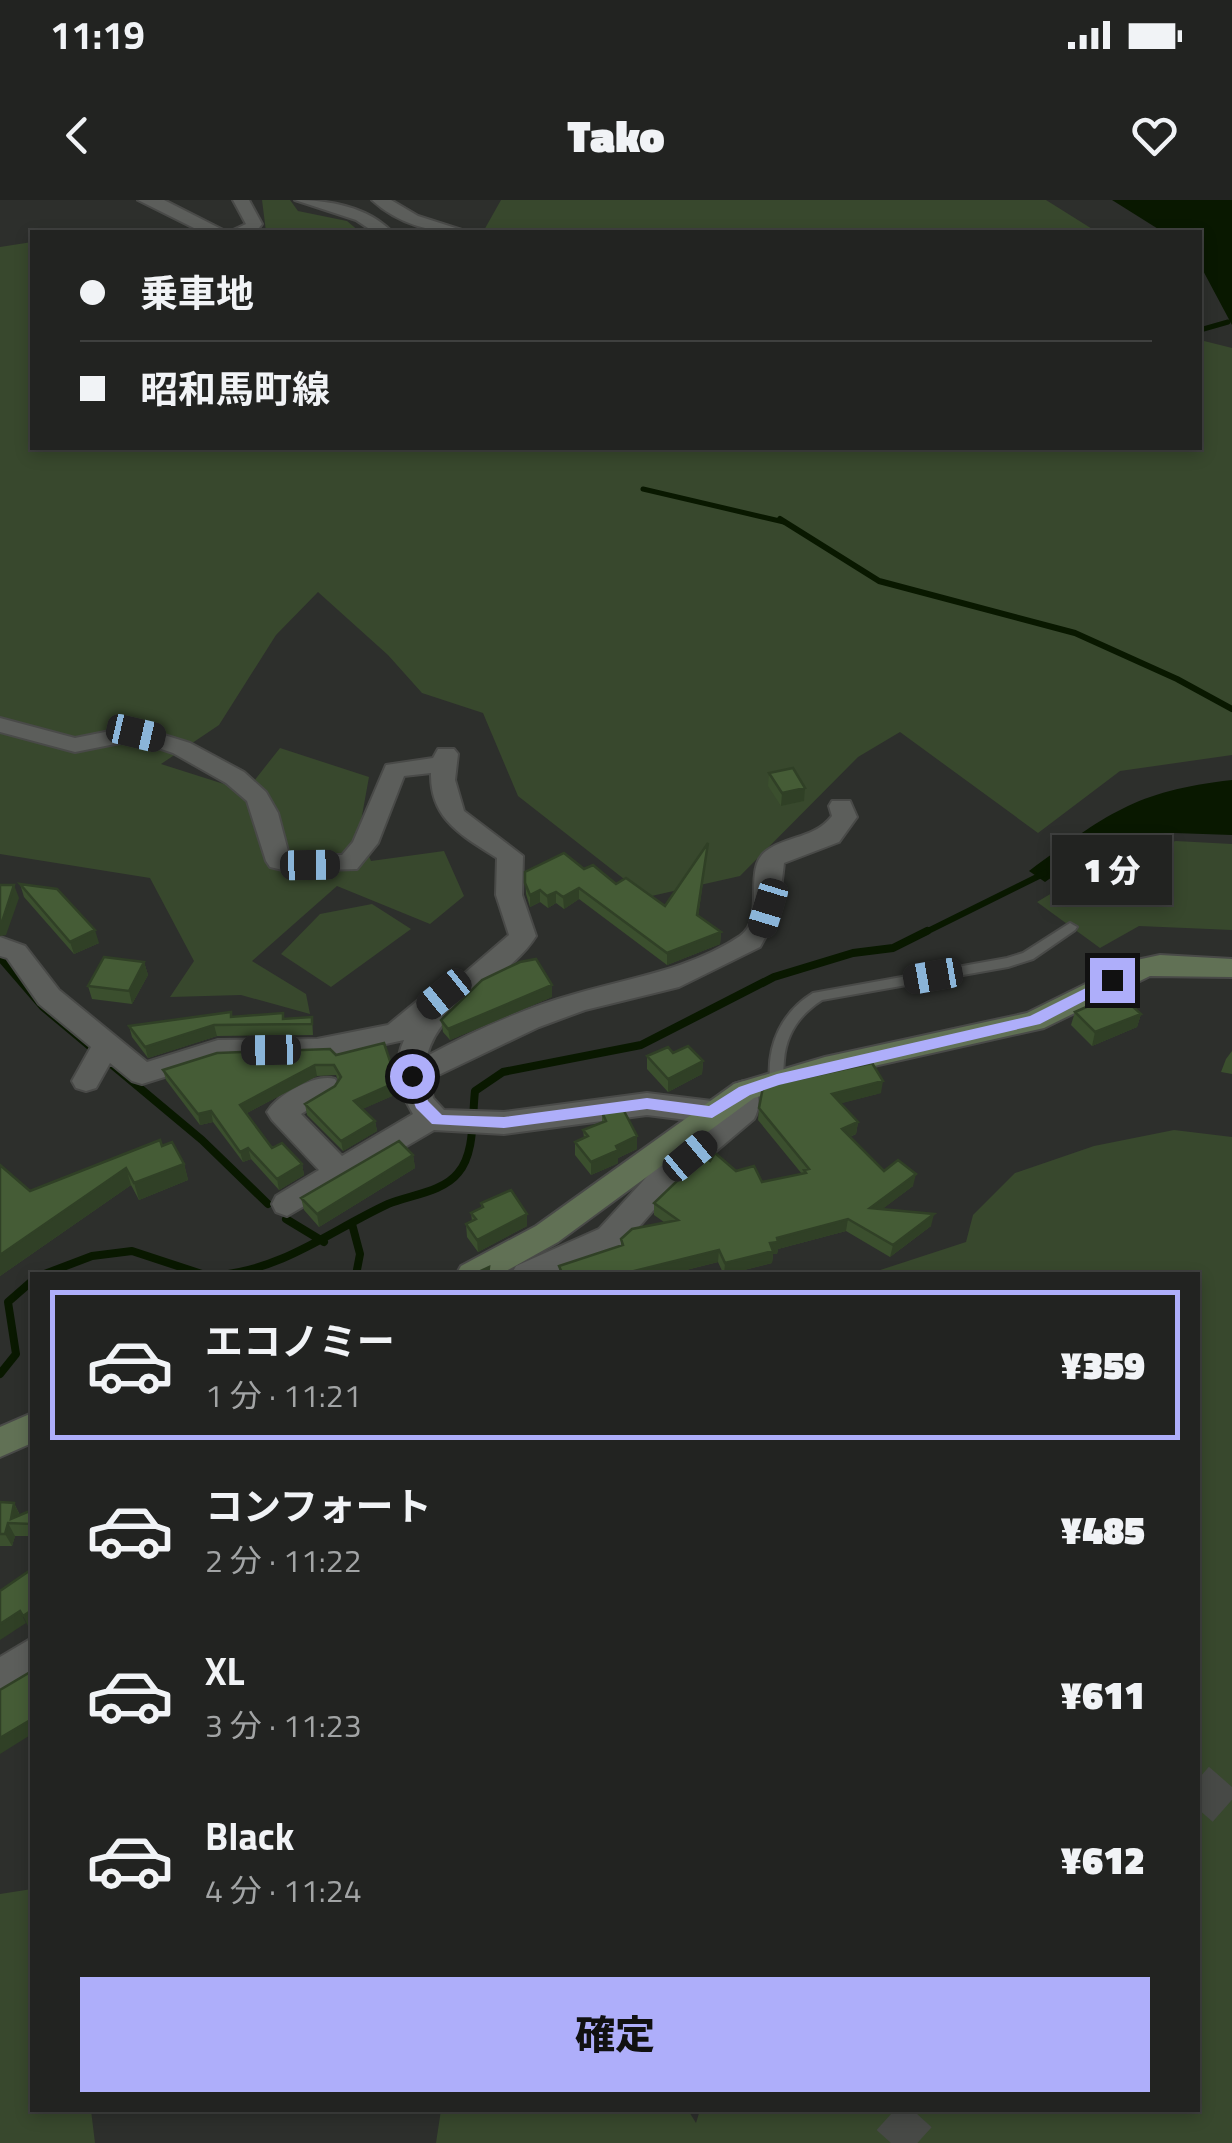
<!DOCTYPE html>
<html lang="ja">
<head>
<meta charset="utf-8">
<style>
	:root { --surface:#222321; --page:#2e2f2e; --text:#f1f3f6; --muted:#a2a4a5; --line:#3f403f; --accent:#aeaefa }
	body { margin:0; font-family:"Titillium Web","Noto Sans JP",sans-serif; background:var(--page); color:var(--text); height:100vh; display:flex; flex-direction:column; font-size:38px; white-space:nowrap }
	* { box-sizing:border-box; margin:0 }
	p { font-size:32px; color:var(--muted) }
	.icon { flex:none; width:55px; height:55px; fill:none; stroke:currentColor; stroke-width:2; stroke-linecap:round; stroke-linejoin:round }
	.map { position:relative; flex:1; overflow:hidden }
	.side { position:absolute; left:30px; top:1072px; width:1170px; height:840px; display:flex; flex-direction:column; background:var(--surface); border-radius:0px; box-shadow:0 5px 15px #0003,0 0 0 2px var(--line) }
	.side>* { flex:none }
	.top-card { position:absolute; left:30px; top:30px; width:1172px; height:220px; border-radius:0px; box-shadow:0 5px 15px #0003,0 0 0 2px var(--line); display:grid; align-content:center; height:220px; padding:0 50px; background:var(--surface) }
	.end { position:absolute; width:45px; height:45px; margin:-22px; border:12px solid #aeaefa; background:#111; box-shadow:0 0 0 5px #111 }
	.from { border-radius:50% }
	.bubble { position:absolute; height:70px; border-radius:0px; background:var(--surface); box-shadow:0 5px 15px #0003,0 0 0 2px var(--line); font-size:32px; font-weight:800; line-height:70px; text-align:center }
	.car { position:absolute; width:30px; height:60px; margin:-30px -15px; border-radius:12px; box-shadow:0 0 8px 2px #0007; background:linear-gradient(#222 24%,#8ab4d8 0 40%,#222 0 76%,#8ab4d8 0 86%,#222 0) }
	.top-card b { display:flex; align-items:center; gap:35px; height:95px; font-size:38px }
	.top-card b+b { border-top:2px solid var(--line) }
	.top-card i { width:25px; height:25px; background:var(--text) }
	ul { padding:18px 0 0; list-style:none }
	li { display:flex; align-items:center; gap:30px; height:150px; margin:0 20px 15px; padding:0 30px; border:5px solid transparent; border-radius:0px }
	li div { flex:1 }
	li b { display:block; font-size:38px }
	li em { font-style:normal; font-weight:800 }
	li.active { border-color:var(--accent) }
	li>.icon { width:90px; height:90px; stroke-width:1.5 }
	.primary-button { display:flex; gap:20px; margin-top:auto; padding:20px 50px }
	.primary-button a { flex:1; height:115px; border-radius:0px; background:var(--accent); color:#111; font-size:40px; font-weight:800; line-height:115px; text-align:center }
	.status { display:flex; justify-content:space-between; align-items:center; height:70px; padding:0 50px; background:var(--surface); direction:ltr }
	.status svg { height:28px; fill:currentColor }
	header { display:flex; justify-content:space-between; align-items:center; height:130px; padding:0 50px; background:var(--surface); font-size:45px; font-weight:800 }
	.map>svg:first-child { display:block }
	.green { fill:#38482d }
	.water { fill:#091800 }
	.lines { fill:none; stroke-linecap:round; stroke-linejoin:round }
	.stream-far2 { stroke:#091800; stroke-width:5 }
	.stream-far1 { stroke:#091800; stroke-width:6 }
	.stream { stroke:#091800; stroke-width:8 }
	.motorway-tunnel { stroke:#474946; stroke-width:39; stroke-dasharray:39 19; stroke-linecap:butt }
	.service-casing { stroke:#494a48; stroke-width:4 }
	.minor-casing { stroke:#494a48; stroke-width:4 }
	.secondary-casing { stroke:#494a48; stroke-width:4 }
	.service { fill:#5c5e5b; fill-rule:evenodd }
	.minor { fill:#5c5e5b; fill-rule:evenodd }
	.secondary { fill:#617155; fill-rule:evenodd }
	.wall { fill:#3b4f2e }
	.shaded-wall { fill:#304026 }
	.building { fill:#455c36; stroke:#304026; stroke-width:2.5 }
	.route { fill:#aeaefa }
</style>
</head>
<body>
<div class="status"><b>11:19</b><svg viewBox="0 0 49 12"><path d="M0 12V9h3v3zM5 12V6h3v6zM10 12V3h3v9zM15 12V0h3v12zM26 1h20v11H26zM47 4h2v5h-2z"/></svg></div>
<header><svg class="icon" aria-label="back" viewBox="0 0 24 24"><path d="M15 5l-7 7 7 7"/></svg>Tako<svg class="icon" aria-label="heart" viewBox="0 0 24 24"><path d="M12 20l-8-8c-3-5 5-10 8-4 3-6 11-1 8 4z"/></svg></header>
<div class="map">
<svg width="1232" height="1943" viewBox="0 0 1232 1943">
	<rect width="100%" height="100%" fill="#2d2f2c"/>
	<path class="green" d="M262 0H290L298 11 347 21 360 32H266Z
		M501 0H1046L1097 32H483Z
		M32 42V248H1200V140L1232 148V555L1120 571 1038 633 900 532 858 557 740 676 647 697 518 596 483 513 422 493 388 455 318 392 276 435 219 525 161 564 246 591 280 548 369 577 359 632 371 661 444 651 464 696 430 724 337 686 252 761 306 794 310 814 241 795 170 797 194 761 150 678 0 654V47Z
		M1176 641 1232 644V730L1139 726 1100 748 1037 702 1112 657Z
		M372 704 411 729 331 787 281 754 320 714Z
		M1174 930 1232 937V1943H436L441 1910H688L696 1923 700 1910H1198V1075H865L966 1042 973 1015 1015 973 1094 946Z
		M32 1689V1910H91L95 1943H0V1694Z"/>
	<path class="water" d="M1112 0H1232V125L1200 65V32H1163Z
		M1232 580V635L1174 633 1062 670 1045 682 1029 671C1106 615 1134 591 1232 580Z"/>
	<g class="lines">
		<path class="stream-far2" d="M1200 130 1228 122
			M643 289 784 322"/>
		<path class="stream-far1" d="M780 319 879 381 1075 433 1177 479 1232 509
			M922 734 1045 673"/>
		<path class="stream" d="M0 757 43 807 202 940 268 1004
			M286 1019 324 1042
			M352 1024 360 1054 356 1075
			M42 1075 92 1056 132 1051 205 1075
			M219 1075C284 1069 330 1031 388 1004 410 995 443 992 458 973 475 954 472 916 475 891L503 872 641 845 774 777 853 753 893 748 927 731
			M0 1174 16 1154 8 1102 32 1081"/>
		<path class="motorway-tunnel" d="M1198 1609 1232 1570
			M891 1943 921 1910"/>
		<defs>
			<path id="service" d="M1070 723 1077 727 1075 730 1033 759 1008 767 822 800C800 814 786 834 784 860 783 868 784 876 782 884L777 885 770 880C767 844 782 812 813 793L1007 758 1023 753Z"/>
			<path id="minor" d="M138 0H164L227 32H202Z
				M233 0H249L262 24 256 32H229L246 24Z
				M295 0C329 0 368 7 392 32H374L356 20Z
				M372 0H391L418 16 468 32C434 34 398 24 372 0Z
				M0 518 75 538 135 526 190 543 244 572 266 592 278 613 289 655H342L353 642 386 565 433 558 438 549H454L458 554 455 580 464 611 523 656 522 695 536 736C508 781 440 802 427 856 474 831 524 808 575 794 630 778 691 769 740 736 767 717 742 669 766 651 788 635 814 639 832 616L829 606 832 601H850L857 617 839 642 784 663 778 714 760 747 679 787 585 810 539 827 428 880 433 898 444 910 504 912 647 893 712 901 722 904 726 910 734 884 744 881 754 884C760 894 760 908 754 919L675 986 621 1047 558 1075H511L516 1066 599 1029 653 970 711 923 647 915 504 934 434 930 287 1016 276 1012 272 1004 276 996 319 970 272 920 267 912C278 894 316 873 335 879L339 886 335 893 301 914 342 956 413 914C399 890 392 867 404 840L317 859 219 860 142 884 132 881 110 863 96 888 86 891 76 888 72 881 91 847 39 804 7 758 0 756V737L25 746 59 790 147 862 218 840 317 839 388 825 422 797 438 796 509 735 496 695 497 658C463 636 430 620 431 573L404 576 378 643 357 669 287 671 270 667 266 661 247 601 226 583 173 553 135 540 75 552 0 532Z
				M32 1438V1477L0 1496V1457Z"/>
			<path id="secondary" d="M1160 755 1232 759V777L1150 776 1044 828 825 877 754 898 558 1042 499 1075H456L461 1066 536 1026 734 884 825 857 1027 813 1132 761Z
				M32 1213V1243L0 1257V1227Z"/>
		</defs>
		<use href="#service" class="service-casing"/>
		<use href="#minor" class="minor-casing"/>
		<use href="#secondary" class="secondary-casing"/>
		<use href="#service" class="service"/>
		<use href="#minor" class="minor"/>
		<use href="#secondary" class="secondary"/>
	</g>
	<path class="wall" d="M769 573 804 601 781 606 768 586Z
		M707 655 698 716 721 732 720 744 667 765 579 699 564 709 556 703 548 708 540 702 530 707 526 694 525 672 584 669 665 706Z
		M20 684 99 743 74 754 24 697Z
		M144 762 148 775 132 804 92 799 88 786Z
		M552 797 450 840 443 832 441 820Z
		M231 812 232 817 285 819 312 817 313 835 217 836 148 858 132 837 129 826Z
		M1075 812 1141 814 1137 827 1092 846 1071 825Z
		M1232 851V874L1221 872 1226 859Z
		M673 853 703 861 702 874 668 892 647 869V856Z
		M336 855 397 882 399 893 362 909 375 921 377 931 343 951 307 915 305 904 335 886 338 881 336 875 317 876 247 913 272 948 302 964 304 975 279 990 251 959 243 962 213 922 200 925 166 880 163 870Z
		M881 893 841 903 858 922 856 934 850 937 884 971 913 986 882 1009 931 1026 890 1057 846 1031 778 1049 777 1054H773L772 1063 724 1075 718 1062 666 1075H560L559 1066 621 1046V1039L664 1022 654 1015V1003L710 961 762 982 802 974 758 920 759 908Z
		M602 912 637 949 618 958V963L614 965 591 975 575 955V942L584 938 583 930 602 923Z
		M162 946 184 964 188 980 139 1000 131 985 0 1076V965L30 991Z
		M413 955 415 968 319 1027 304 1010 301 998Z
		M481 1003 527 1014V1026L478 1052 467 1037 466 1024 472 1021 471 1013 481 1008Z
		M0 1302 14 1303 20 1315 32 1310V1336H15L12 1346H0Z"/>
	<path class="shaded-wall" d="M805 588 804 601 781 606 782 593Z
		M14 685 19 698 6 735 0 736V722Z
		M579 688V699L564 709 563 697Z
		M540 690V702L530 707V695Z
		M556 692V703L548 708 547 696Z
		M95 730 99 743 74 754 70 742Z
		M721 732 720 744 667 765V753Z
		M144 762 148 775 132 804 129 791Z
		M552 785V797L450 840 448 829Z
		M1141 814 1137 827 1092 846 1095 832Z
		M214 825 217 836 148 858 145 847Z
		M703 861 702 874 668 892V879Z
		M315 865 317 876 243 915 240 905Z
		M883 881 881 893 831 906 832 894Z
		M397 882 399 893 356 912 354 901Z
		M211 911 213 922 200 925 198 914Z
		M375 921 377 931 343 951 341 941Z
		M858 922 856 934 840 941 842 929Z
		M637 936V949L618 958V963L614 965 591 975V962L616 946Z
		M248 948 251 959 243 962 240 952Z
		M413 955 415 968 319 1027 317 1014Z
		M184 964 188 980 139 1000 134 983Z
		M302 964 304 975 279 990 277 979Z
		M126 968 131 985 0 1076V1055Z
		M916 974 913 986 868 1020 870 1008Z
		M527 1014V1026L478 1052 477 1040Z
		M934 1014 931 1026 890 1057 893 1045Z
		M848 1019 846 1031 778 1049 777 1054H773L772 1063 724 1075 725 1063 770 1043 777 1038Z
		M719 1050 718 1062 666 1075H618Z
		M14 1303 20 1316 11 1319Z
		M8 1323 15 1336 12 1346 5 1334Z
		M32 1410V1426L29 1428 23 1416Z
		M20 1411 26 1423 0 1440V1424Z
		M32 1519V1534L0 1554V1538Z"/>
	<path class="building" d="M793 568 805 588 782 593 769 573Z
		M708 643 697 715 721 732 667 753 579 688 563 697 556 692 547 696 540 690 530 695 525 683V672L564 653 584 669 593 665 616 684 626 678 665 706Z
		M20 684 57 689 95 730 70 742Z
		M0 685H14L2 722H0Z
		M104 757 144 762 129 791 88 786Z
		M536 759 552 785 448 829 441 820 482 780 520 762Z
		M1118 793 1141 814 1095 832 1075 812Z
		M231 812V817L283 813V819L312 817V824L214 825 145 847 129 826Z
		M384 843 397 882 354 901 375 921 341 941 305 904 335 886 341 877 334 865H315L240 905 272 948 282 943 302 964 277 979 248 948 240 952 211 911 198 914 163 870 217 853 330 849 336 855Z
		M688 846 703 861 668 879 647 856 668 847 673 853Z
		M872 863 883 881 832 894 858 922 842 929 884 971 898 960 916 974 870 1008 934 1014 893 1045 848 1019 777 1038 778 1042 770 1043 773 1051 725 1063 719 1050 618 1075H563L559 1066 623 1045 621 1039 632 1029 678 1020 654 1003 703 956 710 961 715 953 736 971 754 966 762 982 806 973 804 970 809 969 759 908 763 887Z
		M623 909 637 936 616 946 618 950 614 952 591 962 575 942 588 936 583 930 606 921 602 912Z
		M160 940 162 946 172 942 184 964 134 983 126 968 0 1055V965L30 991Z
		M399 941 413 955 317 1014 301 998Z
		M511 990 527 1014 477 1040 466 1024 476 1019 471 1013 483 1007 481 1003Z
		M489 1067 488 1075H472Z
		M0 1302 14 1303 11 1319 32 1310V1324L8 1323 5 1334H0Z
		M32 1369V1410L23 1416 20 1411 0 1424V1391Z
		M32 1471V1519L0 1538V1490Z"/>
	<path class="route" d="M1112 775 1120 780 1117 784 1040 824 779 885 750 895 712 918 647 909 504 928 432 924 416 908 404 876 412 871 417 872 428 901 442 915 504 917 647 898 709 906 739 887 777 874 1030 816Z"/>
</svg>
<i class="end from" style="left:412px;top:876px"></i>
<i class="end" style="left:1112px;top:780px"></i>
<div class="bubble" style="left:1052px;top:635px;width:120px">1 分</div>
<i class="car" style="left:136px;top:533px;rotate:103deg"></i>
<i class="car" style="left:310px;top:665px;rotate:89deg"></i>
<i class="car" style="left:768px;top:708px;rotate:197deg"></i>
<i class="car" style="left:933px;top:776px;rotate:260deg"></i>
<i class="car" style="left:444px;top:794px;rotate:231deg"></i>
<i class="car" style="left:271px;top:850px;rotate:269deg"></i>
<i class="car" style="left:690px;top:956px;rotate:50deg"></i>
<div class="top-card">
<b><i class="from"></i>乗車地</b>
<b><i></i>昭和馬町線</b>
</div>
<section class="side">
<ul>
<li class="active"><svg class="icon" aria-label="car" viewBox="0 0 24 24"><path d="M5 17H2v-5l4-1 3-4h7l3 4 3 1v5h-3M9 17h6M6 11h13"/><circle cx="7" cy="17" r="2"/><circle cx="17" cy="17" r="2"/></svg><div><b>エコノミー</b><p>1 分 · 11:21</p></div><em>¥359</em></li>
<li><svg class="icon" aria-label="car" viewBox="0 0 24 24"><path d="M5 17H2v-5l4-1 3-4h7l3 4 3 1v5h-3M9 17h6M6 11h13"/><circle cx="7" cy="17" r="2"/><circle cx="17" cy="17" r="2"/></svg><div><b>コンフォート</b><p>2 分 · 11:22</p></div><em>¥485</em></li>
<li><svg class="icon" aria-label="car" viewBox="0 0 24 24"><path d="M5 17H2v-5l4-1 3-4h7l3 4 3 1v5h-3M9 17h6M6 11h13"/><circle cx="7" cy="17" r="2"/><circle cx="17" cy="17" r="2"/></svg><div><b>XL</b><p>3 分 · 11:23</p></div><em>¥611</em></li>
<li><svg class="icon" aria-label="car" viewBox="0 0 24 24"><path d="M5 17H2v-5l4-1 3-4h7l3 4 3 1v5h-3M9 17h6M6 11h13"/><circle cx="7" cy="17" r="2"/><circle cx="17" cy="17" r="2"/></svg><div><b>Black</b><p>4 分 · 11:24</p></div><em>¥612</em></li>
</ul>
<div class="primary-button"><a>確定</a></div>
</section>
</div>
</body>
</html>
